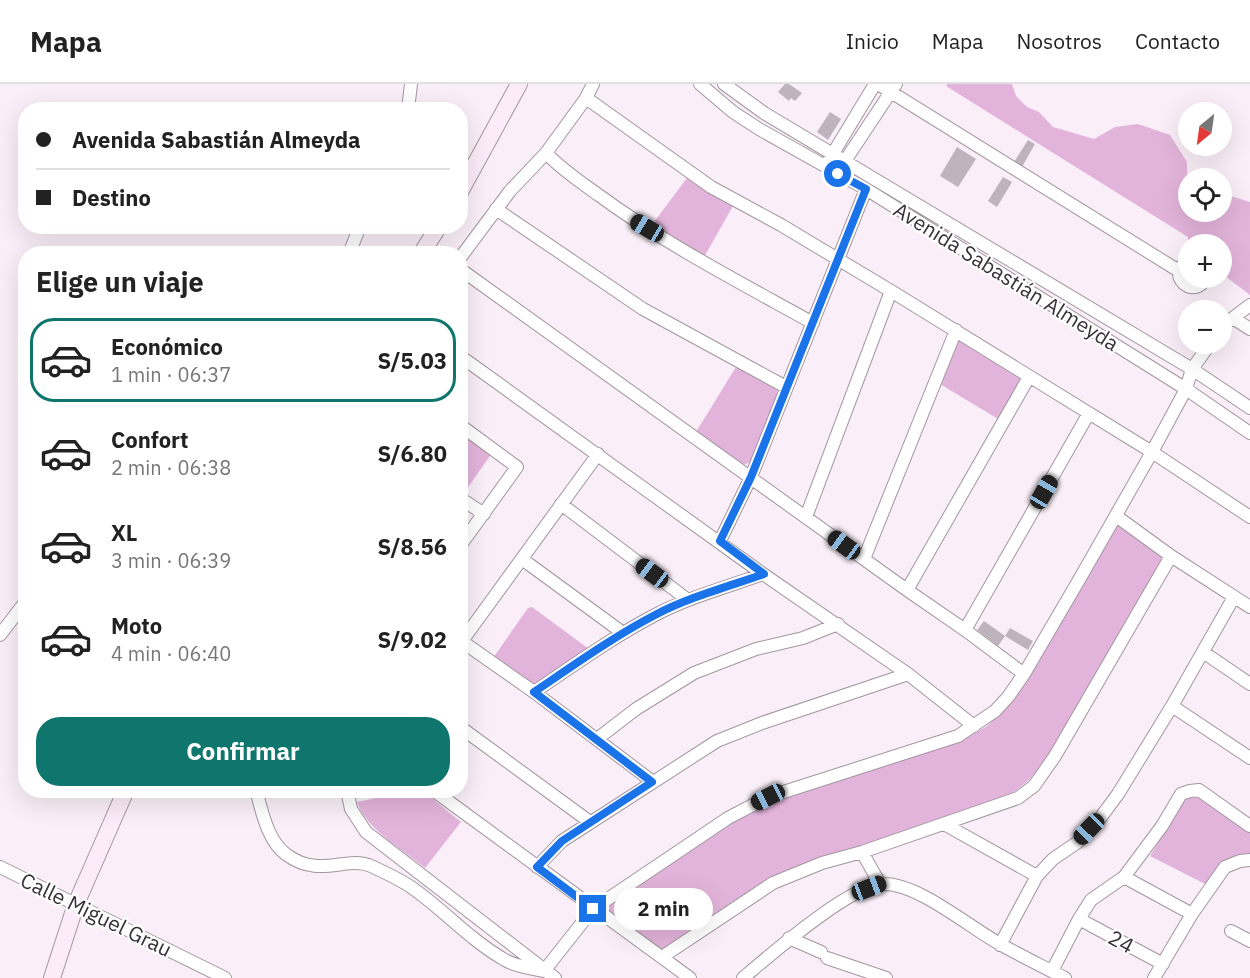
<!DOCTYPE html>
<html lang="es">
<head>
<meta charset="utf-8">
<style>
	:root { --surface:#fff; --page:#f2f2f2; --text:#222; --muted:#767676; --line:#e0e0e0; --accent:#0f766e }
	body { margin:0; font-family:"IBM Plex Sans",sans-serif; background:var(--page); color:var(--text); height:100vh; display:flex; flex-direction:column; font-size:22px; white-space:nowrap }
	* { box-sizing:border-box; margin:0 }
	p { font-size:20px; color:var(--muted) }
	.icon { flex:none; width:33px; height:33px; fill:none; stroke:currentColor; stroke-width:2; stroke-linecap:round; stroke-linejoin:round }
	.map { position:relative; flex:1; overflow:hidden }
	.drawer { position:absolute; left:18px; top:162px; width:450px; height:552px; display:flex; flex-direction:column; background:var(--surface); border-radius:24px; box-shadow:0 6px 24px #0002 }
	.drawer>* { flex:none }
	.banner { position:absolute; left:18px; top:18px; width:450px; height:132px; border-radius:24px; box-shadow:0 6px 24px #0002; display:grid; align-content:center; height:132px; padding:0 18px; background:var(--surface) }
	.needle { width:39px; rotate:209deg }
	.controls { position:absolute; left:1178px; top:18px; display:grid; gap:12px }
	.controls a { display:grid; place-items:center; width:54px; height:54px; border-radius:50%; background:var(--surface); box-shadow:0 6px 24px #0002; font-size:30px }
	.end { position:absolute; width:27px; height:27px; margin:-14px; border:8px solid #1a73e8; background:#fff; box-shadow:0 0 0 3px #fff }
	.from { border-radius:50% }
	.bubble { position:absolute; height:42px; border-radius:21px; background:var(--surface); box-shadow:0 6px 24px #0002; font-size:20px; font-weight:800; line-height:42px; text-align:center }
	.car { position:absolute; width:18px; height:36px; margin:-18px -9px; border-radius:8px; box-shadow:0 0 4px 2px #0007; background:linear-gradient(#222 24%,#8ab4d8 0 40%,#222 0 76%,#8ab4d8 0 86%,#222 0) }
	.banner b { display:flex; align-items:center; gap:21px; height:57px; font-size:22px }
	.banner b+b { border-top:2px solid var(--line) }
	.banner i { width:15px; height:15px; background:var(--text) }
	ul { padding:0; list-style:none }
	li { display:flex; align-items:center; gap:18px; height:84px; margin:0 12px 9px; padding:0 6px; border:3px solid transparent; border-radius:24px }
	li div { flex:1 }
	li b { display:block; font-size:22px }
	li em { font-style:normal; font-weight:800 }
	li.current { border-color:var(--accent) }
	li>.icon { width:54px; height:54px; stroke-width:1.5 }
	h2 { padding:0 18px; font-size:27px; line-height:72px }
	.button { display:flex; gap:12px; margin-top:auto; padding:12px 18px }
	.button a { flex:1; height:69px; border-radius:24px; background:var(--accent); color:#fff; font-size:24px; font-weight:800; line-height:69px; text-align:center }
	header { display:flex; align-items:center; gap:36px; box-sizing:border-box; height:84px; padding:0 30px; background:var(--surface); border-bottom:2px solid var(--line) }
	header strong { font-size:28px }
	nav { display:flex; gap:33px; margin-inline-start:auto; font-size:21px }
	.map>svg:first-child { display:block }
	.green { fill:#e3b4db }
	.building { fill:#bfb4bd }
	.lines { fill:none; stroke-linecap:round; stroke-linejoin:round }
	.minor-casing { stroke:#a1969f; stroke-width:14 }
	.secondary-casing { stroke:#a1969f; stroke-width:18 }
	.minor { stroke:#fff; stroke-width:12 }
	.secondary { stroke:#fcecf9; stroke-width:16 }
	.route { stroke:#1a73e8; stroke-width:8 }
	.labels { text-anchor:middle; stroke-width:4.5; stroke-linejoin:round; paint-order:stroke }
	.street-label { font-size:21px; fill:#373236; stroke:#fff }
</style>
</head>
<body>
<header>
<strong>Mapa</strong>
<nav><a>Inicio</a><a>Mapa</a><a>Nosotros</a><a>Contacto</a></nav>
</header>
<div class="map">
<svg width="1250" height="894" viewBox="0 0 1250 894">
	<rect width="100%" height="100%" fill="#faeff8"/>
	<path class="green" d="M947 0H1012L1016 12 1027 23 1039 28 1053 43 1094 55 1115 43 1138 40 1170 51 1187 78 1188 128H1221V109L1250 118V211L1221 189V160H1188V153L946 2Z
		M687 94 733 122 704 173 651 142Z
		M958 257H967L1019 291 1020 297 998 335 940 300Z
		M736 283 777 306V312L751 378 743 381 696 348Z
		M461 346 492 369 464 409 461 406Z
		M1117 442 1125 443 1161 468 1162 476 1159 485 1044 679 1028 697 1006 714 783 789 760 800 663 866 658 865 608 829V823L612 817 744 731 815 703 960 658 987 642 1008 621 1114 445Z
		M532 523 589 565 536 601H528L493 574 528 524Z
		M409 707H423L461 738 425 784C403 766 366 745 357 718Z
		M1193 710 1250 749V773C1223 777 1221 776 1207 801L1150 772 1187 712Z"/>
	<path class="building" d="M785 0H789L802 9 795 17 791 14 789 17 778 8Z
		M830 28 841 35 828 56 817 48Z
		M1028 56 1035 60 1022 83 1014 78Z
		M957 63 976 75 958 103 940 92Z
		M1003 93 1012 98 997 123 988 117Z
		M984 537 1005 552 998 562 977 546Z
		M1010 544 1033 557 1028 566 1005 552Z"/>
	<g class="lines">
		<defs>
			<path id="minor" d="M700 0 733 28 759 45 866 105 1186 305 1250 349
				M724 0 764 29 1192 285 1250 324
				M878 0 1179 187
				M586 14 711 103 781 141 891 207 1152 368 1250 433
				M408 26 411 0
				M546 69C562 86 582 99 600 112 667 161 741 199 813 239
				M829 76 875 0
				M841 83 896 0
				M496 125 643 225 786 303
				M349 170 360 142
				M460 174 510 107 546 69 586 14 593 0
				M1188 177C1164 191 1195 217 1206 194
				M460 185 907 506 965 546 1024 590
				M1233 234 1250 245
				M1221 243 1250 221
				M460 272 763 490 908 590 974 642
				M460 341 517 383 460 462
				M460 414 484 430
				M561 420 688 516
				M1116 432 1171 472 1250 523
				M806 433 891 207
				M720 457 751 393 866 105
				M522 475 623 549
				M864 475 956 246
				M907 506 1029 293
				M965 546 1089 329
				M0 551 26 517
				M460 556 534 608 653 698
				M462 557 598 370
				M1203 568 1250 600
				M534 608C574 581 613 553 655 531 689 513 727 503 763 490
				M1172 622 1250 674
				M460 643 590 738
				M597 655 636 625 694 589 756 565 803 554 838 540
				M256 706C262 728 268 758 287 771 320 795 347 771 371 782 384 788 399 795 411 803 444 826 470 856 505 876 516 883 532 884 544 887
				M347 706 351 725 366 748 555 894
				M433 706 690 894
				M944 740 1037 792
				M862 768 880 800
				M0 783 225 894
				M537 783 562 757 717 657 762 639 908 590
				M1124 793 1192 830
				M1079 835 1163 880
				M1231 847 1250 857
				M789 854 821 868
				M1000 861 1037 792 1053 775 1078 758 1101 733 1118 710 1172 622 1234 513
				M662 873 773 799 822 779 862 768 1018 714 1034 702 1055 672 1171 472
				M827 874 886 894
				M544 887 593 825 728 734 768 713 958 652 995 627 1008 613 1024 590 1083 489 1152 368 1186 305 1192 285 1210 260
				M1052 887 1079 835 1091 816 1124 793 1162 742 1181 710 1190 707 1199 706 1250 742
				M743 894C769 872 851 800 883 800 918 799 969 843 1000 860 1021 872 1044 883 1065 894
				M1154 894 1192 830 1225 783 1240 777 1250 776"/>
			<path id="secondary" d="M460 108 519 0
				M421 170 439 142
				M52 894 76 820 126 706"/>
		</defs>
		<use href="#minor" class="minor-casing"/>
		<use href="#secondary" class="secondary-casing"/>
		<use href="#minor" class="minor"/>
		<use href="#secondary" class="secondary"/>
	</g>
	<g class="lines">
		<path class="route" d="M593 825 537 783 562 757 652 698 534 608C574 581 613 553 655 531 689 513 727 503 764 490L720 457 751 393 866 105 838 90"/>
	</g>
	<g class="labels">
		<g class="street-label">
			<text transform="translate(1006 193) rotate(32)" y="7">Avenida Sabastián Almeyda</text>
			<text transform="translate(96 831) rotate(26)" y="7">Calle Miguel Grau</text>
			<text transform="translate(1121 858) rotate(28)" y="7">24</text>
		</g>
	</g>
</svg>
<div class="controls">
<a><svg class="needle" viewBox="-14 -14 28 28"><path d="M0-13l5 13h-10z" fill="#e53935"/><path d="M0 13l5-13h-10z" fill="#767676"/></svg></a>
<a><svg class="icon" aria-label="locate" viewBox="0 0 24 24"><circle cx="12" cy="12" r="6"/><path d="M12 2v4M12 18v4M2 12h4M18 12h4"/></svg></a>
<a>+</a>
<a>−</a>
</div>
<i class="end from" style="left:838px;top:90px"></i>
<i class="end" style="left:593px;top:825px"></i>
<div class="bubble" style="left:614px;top:804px;width:99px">2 min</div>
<i class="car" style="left:647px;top:144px;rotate:301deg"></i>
<i class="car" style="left:1044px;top:408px;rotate:30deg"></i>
<i class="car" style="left:844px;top:461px;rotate:306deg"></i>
<i class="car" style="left:652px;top:489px;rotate:307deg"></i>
<i class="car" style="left:768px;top:713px;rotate:243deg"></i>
<i class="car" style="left:1089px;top:745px;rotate:224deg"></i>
<i class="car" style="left:869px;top:804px;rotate:69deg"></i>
<div class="banner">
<b><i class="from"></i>Avenida Sabastián Almeyda</b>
<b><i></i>Destino</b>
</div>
<section class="drawer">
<h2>Elige un viaje</h2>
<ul>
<li class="current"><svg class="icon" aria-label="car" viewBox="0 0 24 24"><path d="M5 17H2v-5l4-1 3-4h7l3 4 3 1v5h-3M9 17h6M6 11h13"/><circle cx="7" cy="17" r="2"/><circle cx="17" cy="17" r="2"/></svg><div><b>Económico</b><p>1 min · 06:37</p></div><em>S/5.03</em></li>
<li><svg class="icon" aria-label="car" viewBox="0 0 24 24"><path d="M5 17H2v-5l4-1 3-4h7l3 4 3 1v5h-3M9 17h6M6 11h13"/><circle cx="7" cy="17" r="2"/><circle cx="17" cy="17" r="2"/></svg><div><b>Confort</b><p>2 min · 06:38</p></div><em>S/6.80</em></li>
<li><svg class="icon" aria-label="car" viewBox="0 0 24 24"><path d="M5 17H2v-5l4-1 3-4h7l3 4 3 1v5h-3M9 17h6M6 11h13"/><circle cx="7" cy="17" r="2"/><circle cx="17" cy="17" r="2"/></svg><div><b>XL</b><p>3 min · 06:39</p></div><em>S/8.56</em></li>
<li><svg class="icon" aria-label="car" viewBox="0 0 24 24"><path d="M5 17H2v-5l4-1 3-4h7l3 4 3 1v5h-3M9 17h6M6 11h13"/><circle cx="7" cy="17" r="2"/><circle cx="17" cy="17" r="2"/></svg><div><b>Moto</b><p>4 min · 06:40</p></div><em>S/9.02</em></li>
</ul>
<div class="button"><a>Confirmar</a></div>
</section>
</div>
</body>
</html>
